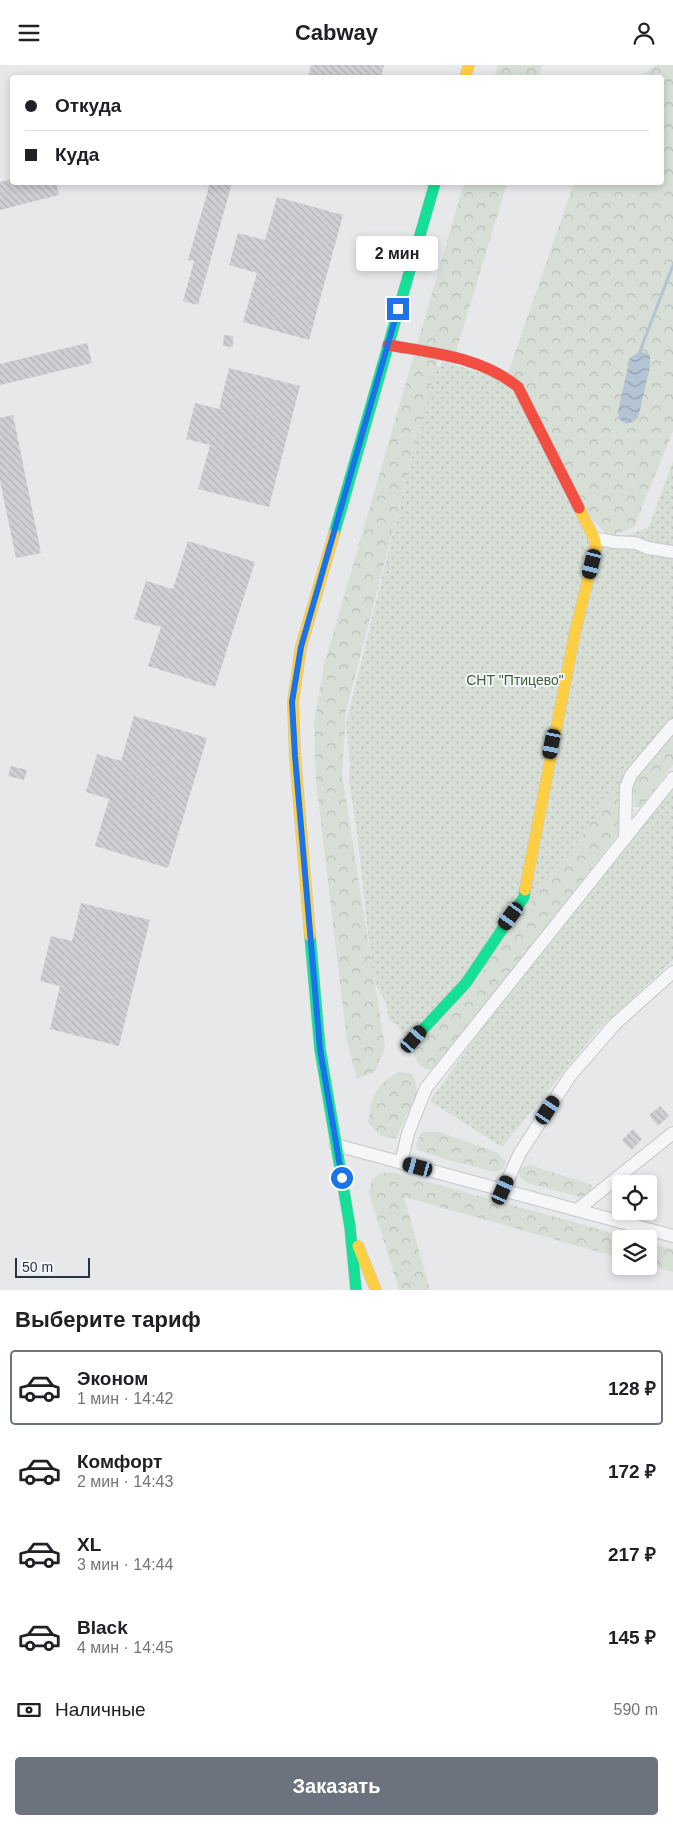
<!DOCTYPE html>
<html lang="ru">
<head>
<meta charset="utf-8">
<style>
	:root { --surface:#fff; --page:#f2f2f2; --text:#202124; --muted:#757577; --line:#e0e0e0; --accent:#6c737f }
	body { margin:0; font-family:Helvetica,sans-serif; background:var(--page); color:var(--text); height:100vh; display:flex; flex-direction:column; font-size:19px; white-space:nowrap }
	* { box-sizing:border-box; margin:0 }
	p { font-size:16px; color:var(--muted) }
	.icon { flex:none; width:28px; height:28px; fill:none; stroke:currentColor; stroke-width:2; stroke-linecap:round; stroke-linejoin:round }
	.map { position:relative; height:1225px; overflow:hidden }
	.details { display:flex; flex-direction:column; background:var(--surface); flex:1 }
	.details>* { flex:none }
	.top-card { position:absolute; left:10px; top:10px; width:654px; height:110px; border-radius:5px; box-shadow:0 2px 8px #0003; display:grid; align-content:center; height:110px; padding:0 15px; background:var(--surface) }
	.fabs { position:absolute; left:612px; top:1110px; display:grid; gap:10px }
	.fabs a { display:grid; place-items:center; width:45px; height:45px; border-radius:5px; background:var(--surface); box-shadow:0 2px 8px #0003; font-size:25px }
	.scale { position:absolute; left:15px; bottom:12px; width:75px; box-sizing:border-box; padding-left:5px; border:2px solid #2b3445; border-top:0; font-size:14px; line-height:18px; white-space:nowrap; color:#2b3445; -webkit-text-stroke:4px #f4f6f9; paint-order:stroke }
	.end { position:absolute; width:22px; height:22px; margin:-11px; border:6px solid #1a73e8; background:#fff; box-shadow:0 0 0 2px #fff }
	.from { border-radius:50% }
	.bubble { position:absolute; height:35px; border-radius:5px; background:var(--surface); box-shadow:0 2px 8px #0003; font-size:16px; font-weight:700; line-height:35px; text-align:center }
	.car { position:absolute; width:15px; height:30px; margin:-15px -8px; border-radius:6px; box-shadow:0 0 4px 1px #0007; background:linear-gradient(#222 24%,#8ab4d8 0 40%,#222 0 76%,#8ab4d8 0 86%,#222 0) }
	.top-card b { display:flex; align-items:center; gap:18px; height:48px; font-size:19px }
	.top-card b+b { border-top:1px solid var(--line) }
	.top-card i { width:12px; height:12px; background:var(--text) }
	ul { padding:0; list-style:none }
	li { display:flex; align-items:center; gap:15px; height:75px; margin:0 10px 8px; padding:0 5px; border:2px solid transparent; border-radius:5px }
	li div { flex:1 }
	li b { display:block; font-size:19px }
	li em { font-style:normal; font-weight:700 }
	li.current { border-color:var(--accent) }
	li>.icon { width:45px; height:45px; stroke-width:1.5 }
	h2 { padding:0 15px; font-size:22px; line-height:60px }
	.pay { display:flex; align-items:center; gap:12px; height:55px; padding:0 15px; font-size:19px }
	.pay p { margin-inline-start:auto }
	.action { display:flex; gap:10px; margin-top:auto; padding:10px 15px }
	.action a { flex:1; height:58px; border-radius:5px; background:var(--accent); color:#fff; font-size:20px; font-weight:700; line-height:58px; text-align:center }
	header { display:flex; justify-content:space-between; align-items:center; height:65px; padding:0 15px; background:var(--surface); font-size:22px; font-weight:700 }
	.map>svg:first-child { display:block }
	.green { fill:url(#green-dots) }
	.forest { fill:url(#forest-crowns) }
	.water { fill:url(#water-waves) }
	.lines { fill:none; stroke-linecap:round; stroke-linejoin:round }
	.stream { stroke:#b4c4d5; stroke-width:3 }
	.building { fill:url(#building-back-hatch) }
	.street-casing { stroke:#c4c6c8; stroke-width:14 }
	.fast-casing { stroke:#c4c6c8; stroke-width:12 }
	.slow-casing { stroke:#c4c6c8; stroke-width:12 }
	.jam-casing { stroke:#c4c6c8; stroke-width:12 }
	.street { stroke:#f5f6f7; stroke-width:12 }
	.fast { stroke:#16e098; stroke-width:11 }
	.slow { stroke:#ffcf43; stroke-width:11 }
	.jam { stroke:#f24e42; stroke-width:11 }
	.route { stroke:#1a73e8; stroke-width:6 }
	.labels { text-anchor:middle; stroke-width:4; stroke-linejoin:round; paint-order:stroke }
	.park-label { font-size:14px; fill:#3f6138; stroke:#f4f6f9 }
</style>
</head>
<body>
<header><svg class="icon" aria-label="menu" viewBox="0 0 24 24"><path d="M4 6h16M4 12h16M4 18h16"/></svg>Cabway<svg class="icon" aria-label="person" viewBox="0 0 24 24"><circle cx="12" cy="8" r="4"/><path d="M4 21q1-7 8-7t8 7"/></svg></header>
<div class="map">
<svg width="673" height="1225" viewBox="0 0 673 1225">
	<defs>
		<pattern id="green-dots" width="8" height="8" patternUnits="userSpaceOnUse" patternTransform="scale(1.25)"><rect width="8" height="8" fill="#d6ded6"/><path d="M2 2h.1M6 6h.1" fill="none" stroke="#b8bfb9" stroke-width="1.8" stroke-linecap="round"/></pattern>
		<pattern id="forest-crowns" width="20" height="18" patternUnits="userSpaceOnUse" patternTransform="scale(1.25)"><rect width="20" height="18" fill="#d6ded6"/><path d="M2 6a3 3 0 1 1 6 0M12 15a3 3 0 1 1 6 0" fill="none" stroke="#b8bfb9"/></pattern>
		<pattern id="water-waves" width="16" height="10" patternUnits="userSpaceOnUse" patternTransform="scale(1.25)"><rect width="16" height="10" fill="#b4c4d5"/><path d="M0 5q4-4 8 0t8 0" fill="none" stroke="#93a0af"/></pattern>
		<pattern id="building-back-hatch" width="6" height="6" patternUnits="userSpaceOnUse" patternTransform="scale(1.25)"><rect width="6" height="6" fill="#ced0d3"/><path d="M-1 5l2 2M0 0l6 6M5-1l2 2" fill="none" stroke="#b1b3b6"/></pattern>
	</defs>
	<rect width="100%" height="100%" fill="#e6e8ea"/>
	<path class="green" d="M437 290 436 301 441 302 442 296 508 316 596 482 649 462 673 396V664L415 992 398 961 389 955 386 938 373 914 357 767 349 715 350 698 346 659Z
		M673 722V895L597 966 502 1082 430 1036 500 938Z"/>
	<path class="forest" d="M498 0H542L538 12H494Z
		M657 0H673V366L634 462 609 472 570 430 508 308 574 118H661V12H639Z
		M464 118H507L456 287 437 296 346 646 342 710 385 982 375 1007 357 1014 347 976 316 716 314 658 324 600Z
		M673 668V700L641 742H635L633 719 639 706Z
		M613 731 622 736V760L616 772 441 997 430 1005 421 1002 415 992 416 982 482 907 545 817 579 776 603 739Z
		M399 1007 411 1008 416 1018 417 1028 396 1073C382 1074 376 1068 368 1057 372 1031 375 1020 399 1007Z
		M422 1067H440L498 1088 506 1097 503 1104 495 1107 445 1094 418 1085 416 1079Z
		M530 1100 592 1120 591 1128 584 1133 528 1118 521 1113 519 1107 522 1102Z
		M392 1107 634 1174H621V1193L404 1132 430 1225H399L369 1128 372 1115 381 1108Z
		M649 1178 673 1184V1207L649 1200Z"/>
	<path class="water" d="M640 286 650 290V302L638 353 632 357 626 359 619 354 618 346 630 293Z"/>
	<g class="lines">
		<path class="stream" d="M640 286 673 200"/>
	</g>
	<path class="building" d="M311 0H384L381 12H308Z
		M12 114V118H56L59 130 0 145V117Z
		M210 118H232L198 240 183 236 194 196 188 195Z
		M277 132 343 150 309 275 243 257 257 208 229 200 238 168 265 175Z
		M224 270 233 271V282L223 281Z
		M87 278 92 298 0 320V299Z
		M229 303 300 321 269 442 198 424 210 380 186 374 195 338 219 344Z
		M13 350 41 488 16 493 0 416V353Z
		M188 476 255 497 215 622 148 601 161 562 134 554 146 516 173 524Z
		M134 651 207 673 168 803 95 781 109 734 86 727 97 689 121 696Z
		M11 701 27 705 24 715 8 711Z
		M81 838 150 855 119 981 50 964 60 921 40 916 51 871 72 876Z
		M660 1041 669 1051 658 1061 649 1050Z
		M633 1064 642 1074 631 1085 622 1075Z"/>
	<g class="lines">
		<defs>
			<path id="street" d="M594 473 614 477 635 478 648 483 673 487
				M625 773 626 722 631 710 673 660
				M336 1080 673 1171
				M401 1098 408 1068 426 1023 673 713
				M503 1125 520 1088 570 1011 615 959 673 907
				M577 1145 673 1068"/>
			<path id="fast" d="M334 469 435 118
				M310 871 320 984 350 1162 356 1225
				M414 974 466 918 524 832 525 825"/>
			<path id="slow" d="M465 12 469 0
				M525 825 575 567 596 482 594 473 579 443
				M310 871 295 691 293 637 301 582 334 469
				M358 1181 376 1225"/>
			<path id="jam" d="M388 280C433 288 481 292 518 322L579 443"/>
		</defs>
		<use href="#street" class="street-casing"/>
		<use href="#fast" class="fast-casing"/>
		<use href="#slow" class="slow-casing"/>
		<use href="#jam" class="jam-casing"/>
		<use href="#street" class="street"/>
		<use href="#fast" class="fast"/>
		<use href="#slow" class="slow"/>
		<use href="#jam" class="jam"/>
	</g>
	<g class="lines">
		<path class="route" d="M342 1113 320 984 295 691 292 637 301 582 398 244"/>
	</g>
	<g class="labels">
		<g class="park-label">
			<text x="515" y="620">СНТ "Птицево"</text>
		</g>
	</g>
</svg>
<div class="fabs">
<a><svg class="icon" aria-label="locate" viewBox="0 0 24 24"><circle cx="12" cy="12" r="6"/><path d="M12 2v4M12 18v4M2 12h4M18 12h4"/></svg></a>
<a><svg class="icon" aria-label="layers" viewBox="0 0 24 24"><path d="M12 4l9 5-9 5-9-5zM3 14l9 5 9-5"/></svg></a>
</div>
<div class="scale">50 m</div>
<i class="end from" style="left:342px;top:1113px"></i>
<i class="end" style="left:398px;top:244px"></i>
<div class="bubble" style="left:356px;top:171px;width:82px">2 мин</div>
<i class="car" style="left:592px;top:499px;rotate:194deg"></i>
<i class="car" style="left:552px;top:679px;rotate:191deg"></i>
<i class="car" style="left:511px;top:851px;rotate:216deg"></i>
<i class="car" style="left:414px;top:974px;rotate:41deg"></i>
<i class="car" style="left:548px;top:1045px;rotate:33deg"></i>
<i class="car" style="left:418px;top:1102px;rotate:285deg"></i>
<i class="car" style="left:503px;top:1125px;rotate:24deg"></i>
<div class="top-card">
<b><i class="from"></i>Откуда</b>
<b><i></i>Куда</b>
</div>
</div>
<section class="details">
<h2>Выберите тариф</h2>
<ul>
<li class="current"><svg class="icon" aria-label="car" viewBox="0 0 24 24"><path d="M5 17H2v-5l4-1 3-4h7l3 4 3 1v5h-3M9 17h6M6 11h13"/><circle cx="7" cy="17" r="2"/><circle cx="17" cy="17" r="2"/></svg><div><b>Эконом</b><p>1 мин · 14:42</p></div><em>128 ₽</em></li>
<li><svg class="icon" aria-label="car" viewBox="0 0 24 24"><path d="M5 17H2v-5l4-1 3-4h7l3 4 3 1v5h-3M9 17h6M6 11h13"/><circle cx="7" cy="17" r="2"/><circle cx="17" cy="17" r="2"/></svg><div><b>Комфорт</b><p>2 мин · 14:43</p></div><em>172 ₽</em></li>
<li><svg class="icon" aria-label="car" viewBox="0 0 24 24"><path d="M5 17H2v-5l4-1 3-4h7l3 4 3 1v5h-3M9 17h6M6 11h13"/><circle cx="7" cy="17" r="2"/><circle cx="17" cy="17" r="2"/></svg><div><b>XL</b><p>3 мин · 14:44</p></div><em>217 ₽</em></li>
<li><svg class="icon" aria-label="car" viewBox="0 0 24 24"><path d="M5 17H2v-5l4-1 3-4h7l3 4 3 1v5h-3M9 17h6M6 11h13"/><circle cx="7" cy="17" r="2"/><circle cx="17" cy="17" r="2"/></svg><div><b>Black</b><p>4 мин · 14:45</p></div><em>145 ₽</em></li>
</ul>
<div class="pay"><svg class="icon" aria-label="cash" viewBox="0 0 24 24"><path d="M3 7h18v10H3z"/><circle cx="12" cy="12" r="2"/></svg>Наличные<p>590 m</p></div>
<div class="action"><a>Заказать</a></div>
</section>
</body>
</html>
